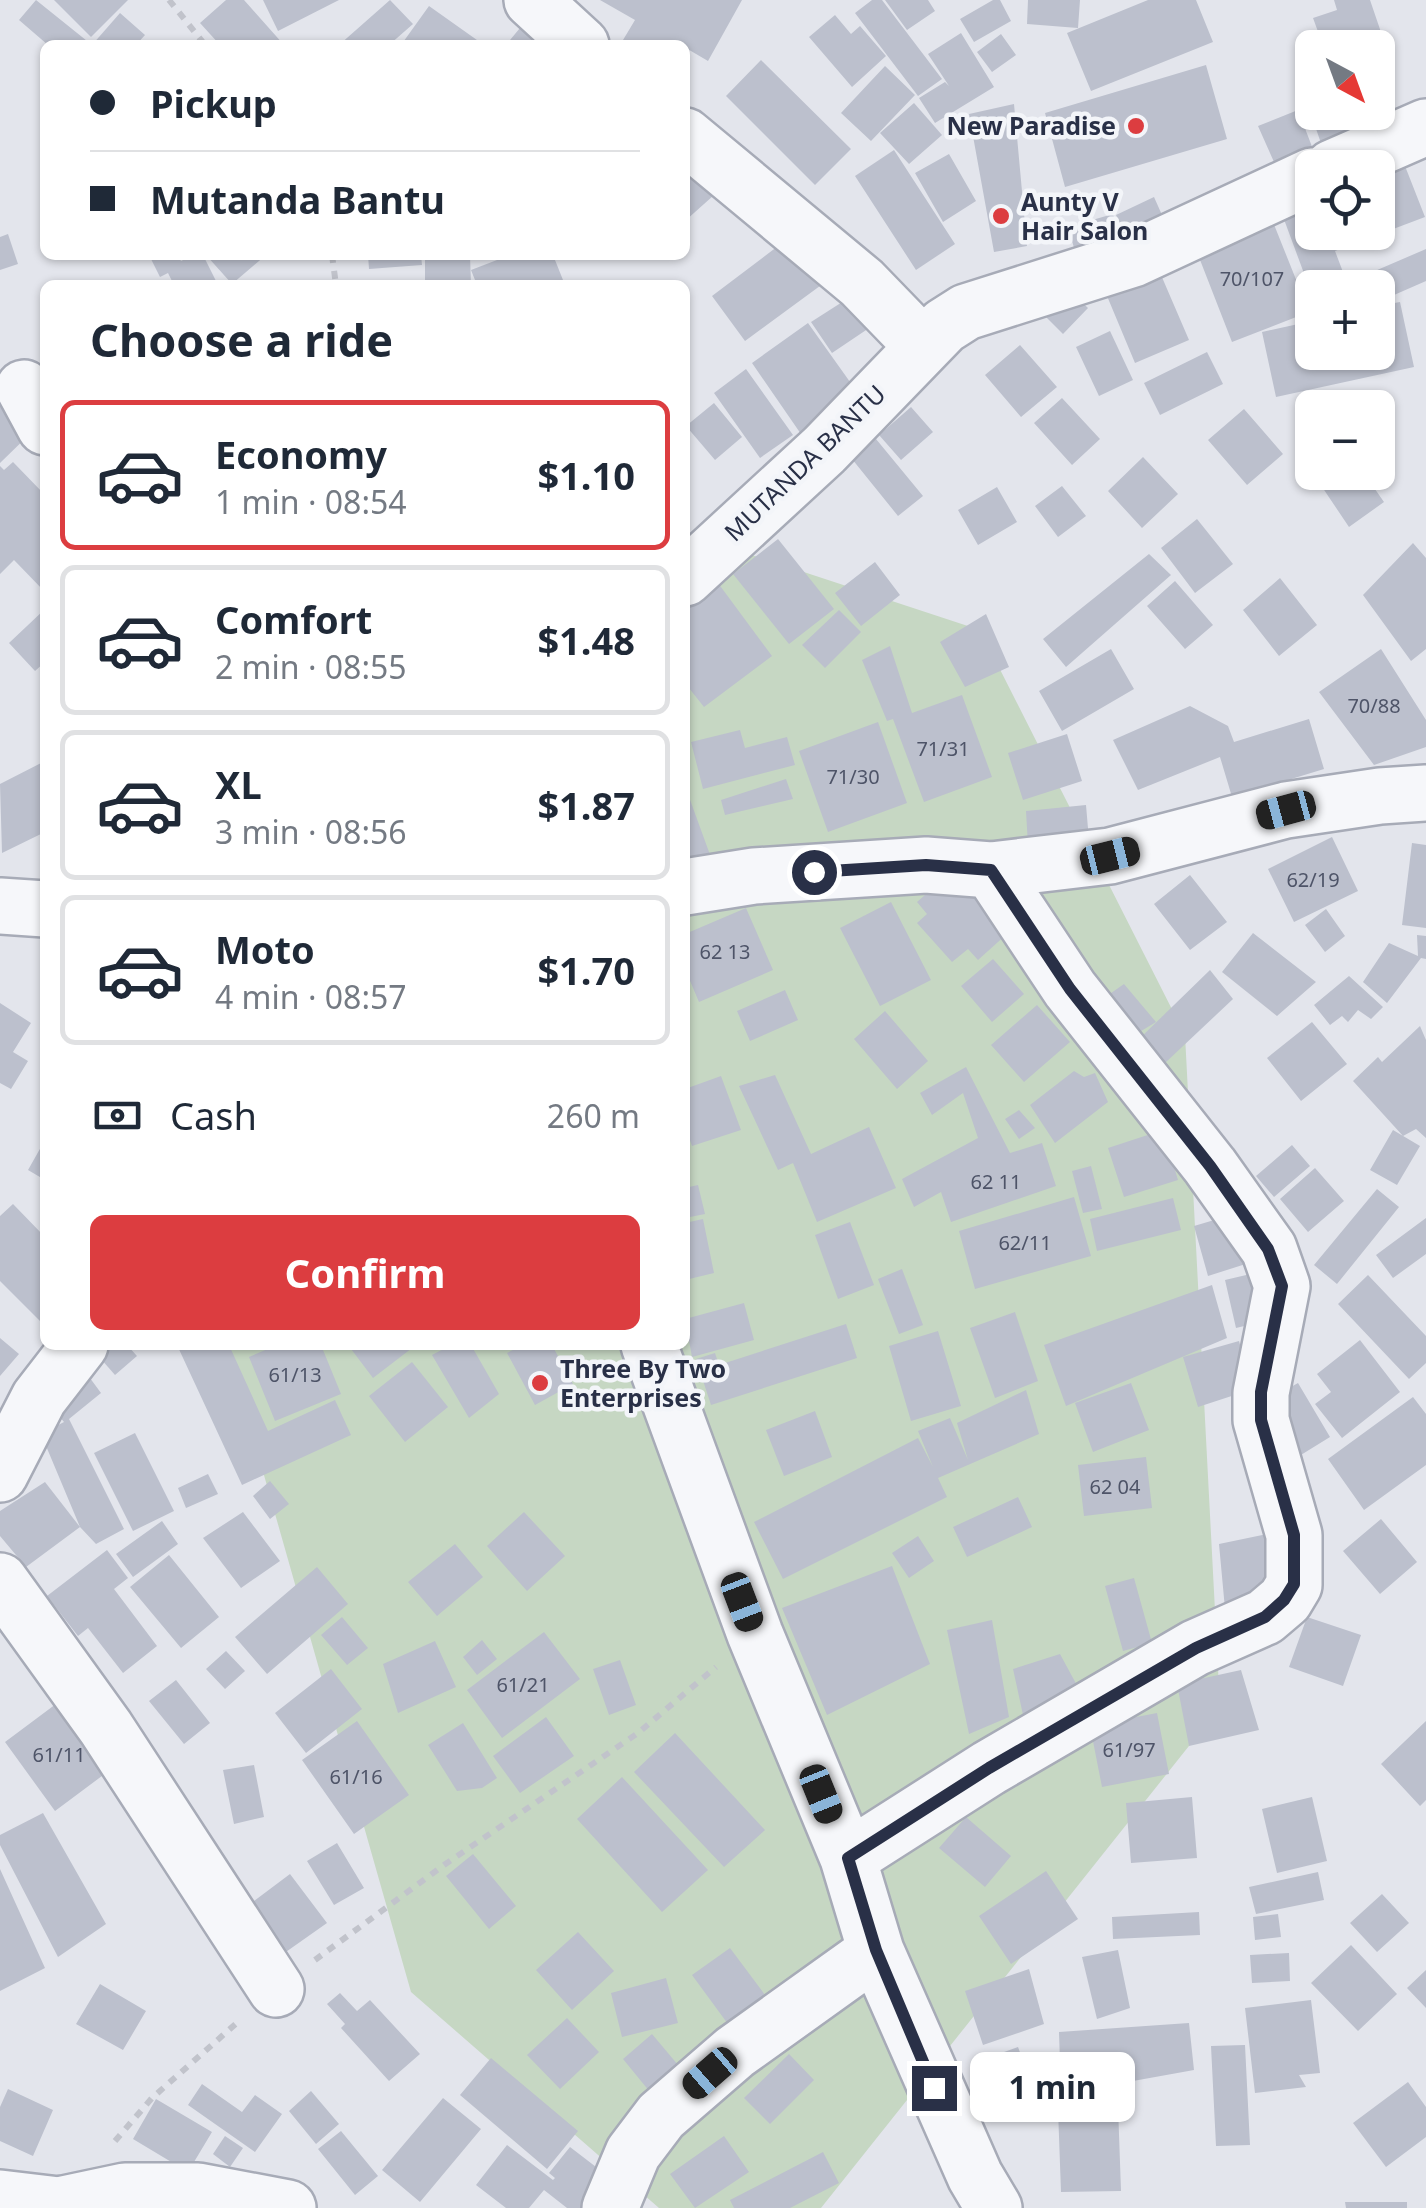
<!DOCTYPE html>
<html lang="en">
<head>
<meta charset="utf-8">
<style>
	:root { --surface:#fff; --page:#f6f6f7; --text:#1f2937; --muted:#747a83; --line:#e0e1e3; --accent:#dc3d40 }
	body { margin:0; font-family:"Noto Sans",sans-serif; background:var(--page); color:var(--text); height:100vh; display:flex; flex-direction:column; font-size:38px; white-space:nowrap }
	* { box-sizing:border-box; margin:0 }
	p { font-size:32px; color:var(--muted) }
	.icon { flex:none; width:55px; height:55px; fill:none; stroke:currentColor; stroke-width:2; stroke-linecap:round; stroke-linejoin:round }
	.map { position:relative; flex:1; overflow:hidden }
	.drawer { position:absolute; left:40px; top:280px; width:650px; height:1070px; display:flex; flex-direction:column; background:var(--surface); border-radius:15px; box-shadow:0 2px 8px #0004 }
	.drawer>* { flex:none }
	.top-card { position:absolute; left:40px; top:40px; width:650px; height:220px; border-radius:15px; box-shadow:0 2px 8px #0004; display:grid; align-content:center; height:220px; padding:0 50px; background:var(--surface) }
	.needle { width:65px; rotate:139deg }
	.buttons { position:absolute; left:1295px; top:30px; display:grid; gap:20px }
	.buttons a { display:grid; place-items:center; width:100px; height:100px; border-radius:15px; background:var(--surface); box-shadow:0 2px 8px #0004; font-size:50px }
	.end { position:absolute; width:45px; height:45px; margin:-22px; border:12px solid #293047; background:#fff; box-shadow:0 0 0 5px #fff }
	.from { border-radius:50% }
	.bubble { position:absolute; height:70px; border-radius:15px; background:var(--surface); box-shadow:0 2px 8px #0004; font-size:32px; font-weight:700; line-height:70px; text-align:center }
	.car { position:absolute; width:30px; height:60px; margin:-30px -15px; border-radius:12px; box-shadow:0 0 8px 2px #0007; background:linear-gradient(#222 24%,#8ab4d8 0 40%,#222 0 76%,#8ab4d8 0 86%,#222 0) }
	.top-card b { display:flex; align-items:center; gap:35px; height:95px; font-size:38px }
	.top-card b+b { border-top:2px solid var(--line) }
	.top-card i { width:25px; height:25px; background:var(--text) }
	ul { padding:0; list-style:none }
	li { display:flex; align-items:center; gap:30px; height:150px; margin:0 20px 15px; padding:0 30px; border:5px solid var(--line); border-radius:15px }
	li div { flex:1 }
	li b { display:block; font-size:38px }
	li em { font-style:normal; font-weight:700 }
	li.selected { border-color:var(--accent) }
	li>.icon { width:90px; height:90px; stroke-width:1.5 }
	h2 { padding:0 50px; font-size:45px; line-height:120px }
	.pay { display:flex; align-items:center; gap:25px; height:110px; padding:0 50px; font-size:38px }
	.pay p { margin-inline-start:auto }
	.cta { display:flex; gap:20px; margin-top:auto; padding:20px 50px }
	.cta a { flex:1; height:115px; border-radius:15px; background:var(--accent); color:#fff; font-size:40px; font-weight:700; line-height:115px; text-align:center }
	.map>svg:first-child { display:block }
	.green { fill:#c6d7c3 }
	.building { fill:#bcc0cd }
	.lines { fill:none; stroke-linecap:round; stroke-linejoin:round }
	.minor-casing { stroke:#a7abb7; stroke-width:60 }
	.path { stroke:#c1c3cb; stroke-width:6; stroke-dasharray:8 8; stroke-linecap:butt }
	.minor { stroke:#f6f7fa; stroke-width:55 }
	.route { stroke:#293047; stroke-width:12 }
	.poi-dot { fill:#dc3d40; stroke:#f3f5f9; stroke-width:4 }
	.labels { text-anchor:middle; stroke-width:9; stroke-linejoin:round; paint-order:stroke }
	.number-label { font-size:20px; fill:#4e5468 }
	.poi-label { font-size:25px; font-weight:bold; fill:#293047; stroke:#f3f5f9; text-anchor:start }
	.street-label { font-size:25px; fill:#293047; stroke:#f3f5f9 }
</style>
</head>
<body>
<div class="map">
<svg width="1426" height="2208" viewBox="0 0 1426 2208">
	<rect width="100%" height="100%" fill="#e3e5ec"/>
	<path class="green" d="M685 533 980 630 1185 1035 1220 1707 821 2208H659L411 1992 227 1345H685Z"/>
	<path class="building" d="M36 0 92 45 120 13 145 35 136 45H48L19 20Z
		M54 0H128L91 37Z
		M226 0H244L284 45H220L200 23Z
		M263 0H339L278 31Z
		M390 0 413 24 389 45H339Z
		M600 0H742L708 61 674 41 672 45H620L635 20Z
		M872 0H882L942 79 918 96 855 13Z
		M885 0H928L935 11 907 30Z
		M993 0H1000L1011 21 974 42 960 19Z
		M1028 0H1080L1078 28 1027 24Z
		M1148 0H1196L1213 42 1091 91 1067 33Z
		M1334 0H1370L1384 41 1366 48H1324L1313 18 1337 10Z
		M429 6 484 45H401Z
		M835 15 851 34 860 26 886 56 852 87 809 37Z
		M529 17 547 33 537 45H506Z
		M961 33 994 87 935 123 919 98 945 82 949 86 928 54Z
		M1001 34 1016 55 992 72 977 52Z
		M761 60 851 149 815 185 726 96Z
		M1206 65 1227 139 1065 187 1045 113Z
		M885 66 915 95 871 141 841 113Z
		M914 103 942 135 909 164 880 133Z
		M1014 104 1027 246 994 252 969 114Z
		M1298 110 1319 165 1282 180 1258 126Z
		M1338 112H1374L1380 128 1323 149 1314 123Z
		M894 150 955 244 916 270 855 176Z
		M949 154 976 201 943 222 915 173Z
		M1405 166 1425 217 1335 251 1346 280 1326 288H1312V295L1282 214 1312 202V232H1378V177Z
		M685 170 723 187 685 221Z
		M1154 197 1166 224 1127 241 1116 215Z
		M1113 214 1122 244 1077 258 1068 227Z
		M1271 217 1309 312 1232 342 1195 247Z
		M8 234 18 264 0 270V237Z
		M790 237 824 283 745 341 712 296Z
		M1426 249V281L1378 302V288H1348L1347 283Z
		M149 255H178L181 261 193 255H203L218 285H174L168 273 160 277Z
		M206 255H266L232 284Z
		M368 255H421L422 265 369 269Z
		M425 255H470L471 285H425Z
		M510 255H553L565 285H477L471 270Z
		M1155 261 1189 340 1135 363 1102 284Z
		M1063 284 1088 308 1063 334 1038 309Z
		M861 290 881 320 832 353 811 322Z
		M1400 302 1414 367 1276 397 1262 332 1312 321V352H1378V306Z
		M808 323 860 396 803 437 752 363Z
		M1110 331 1133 380 1099 396 1076 347Z
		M1020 345 1057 387 1021 417 985 375Z
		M1207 352 1223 384 1160 415 1144 383Z
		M746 369 793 435 760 458 714 393Z
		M0 390 37 427 0 463Z
		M1062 398 1100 439 1072 465 1034 423Z
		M714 403 742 437 715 460 686 426Z
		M911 407 933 432 901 460 879 435Z
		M1244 409 1283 454 1247 485 1208 440Z
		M876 439 923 496 898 516 852 459Z
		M1143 457 1178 494 1142 528 1108 491Z
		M13 462 45 495V592L14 560 0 574V466L4 470Z
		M1312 472H1363L1384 502 1349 527Z
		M1062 486 1086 516 1058 537 1035 506Z
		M997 487 1017 522 978 545 958 510Z
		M1197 519 1233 564 1195 593 1161 548Z
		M778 539 834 609 789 644 733 574Z
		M1413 543 1426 558V649L1411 661 1363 595Z
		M1149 554 1171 575 1066 667 1043 639Z
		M875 562 900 595 861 626 835 593Z
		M1280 578 1317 625 1279 656 1243 610Z
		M1175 581 1213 625 1185 649 1147 606Z
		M718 583 772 656 704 707 685 683V608Z
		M45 609V662L35 671 9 643Z
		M839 610 861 632 825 668 802 645Z
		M986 614 1009 667 965 687 940 642Z
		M890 646 912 713 962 695 992 777 924 802 893 719 887 721 862 660Z
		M1111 649 1134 689 1062 731 1039 691Z
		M1381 649 1426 720V747L1374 765 1319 692Z
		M1190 706 1228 726 1234 742 1309 719 1324 769 1232 797 1220 757 1138 790 1113 740Z
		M878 722 907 803 828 832 799 751Z
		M740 730 745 748 787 737 795 765 703 789 691 742Z
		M1067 734 1082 781 1023 800 1008 753Z
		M45 761V832L2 853 0 784Z
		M786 779 793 799 725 815 721 800Z
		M685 786 717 874 685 886Z
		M1086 805 1089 840 1028 845 1026 811Z
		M1332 837 1358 891 1294 922 1268 869Z
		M1412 843 1426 845V928L1402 925Z
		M951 872 1018 924 978 960 968 949 952 962 917 923 927 914 917 902Z
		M1190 875 1227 922 1190 950 1154 904Z
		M891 902 931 980 880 1006 840 928Z
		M746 908 773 970 699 1002 685 969V934Z
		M1326 909 1345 936 1325 952 1305 925Z
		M1253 933 1316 982 1277 1016 1222 972Z
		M1417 935 1426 936V959L1421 958 1387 1003 1363 982 1389 943 1418 956Z
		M993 959 1024 994 992 1022 961 986Z
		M1210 970 1233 999 1165 1063 1137 1041Z
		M1349 976 1383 1007 1371 1019 1358 1010 1348 1022 1342 1016 1330 1025 1314 1005Z
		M1124 984 1156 1022 1133 1036 1104 998Z
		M785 990 798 1020 750 1041 737 1011Z
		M0 1003 31 1023 13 1052 28 1061 11 1089 0 1083Z
		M1037 1005 1070 1042 1024 1082 991 1045Z
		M885 1011 928 1061 897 1089 854 1039Z
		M1312 1022 1347 1064 1301 1101 1267 1058Z
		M1420 1026 1426 1040V1138L1416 1129 1403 1136 1353 1081 1378 1057 1382 1062Z
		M966 1067 1010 1153 1042 1143 1056 1186 951 1222 941 1192 914 1207 902 1179 978 1138 963 1093 932 1115 920 1093Z
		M1074 1071 1084 1077 1095 1073 1108 1102 1055 1143 1030 1105Z
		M775 1075 811 1154 869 1127 896 1188 817 1222 793 1163 778 1170 739 1086Z
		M721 1076 741 1130 692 1146 685 1126V1089Z
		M1019 1110 1035 1128 1019 1139 1005 1119Z
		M1163 1130 1178 1180 1124 1197 1108 1148Z
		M1393 1130 1420 1146 1397 1185 1370 1170Z
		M45 1140V1180L28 1170Z
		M1292 1145 1310 1166 1274 1197 1256 1176Z
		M1091 1166 1102 1209 1083 1213 1072 1171Z
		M1315 1168 1344 1201 1308 1232 1280 1199Z
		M698 1185 705 1214 685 1218V1188Z
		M1377 1189 1399 1207 1337 1284 1314 1265Z
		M1074 1197 1091 1256 975 1289 959 1231Z
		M1173 1198 1181 1230 1097 1251 1090 1219Z
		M13 1204 45 1237V1326L0 1281V1216Z
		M1238 1213 1252 1262 1208 1276 1194 1226Z
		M1426 1218V1254L1393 1278 1376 1255Z
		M703 1219 714 1273 685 1280V1223Z
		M850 1222 874 1285 838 1299 815 1235Z
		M902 1269 923 1325 899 1334 878 1279Z
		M1259 1272 1269 1320 1236 1328 1225 1280Z
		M1368 1275 1426 1336V1363L1409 1379 1338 1304Z
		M1212 1285 1227 1338 1066 1406 1044 1345Z
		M744 1303 754 1340 692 1357 685 1319Z
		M1015 1312 1038 1381 995 1398 970 1328Z
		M846 1324 857 1358 711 1405 696 1359 715 1353 719 1365Z
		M938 1331 961 1406 911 1421 889 1346Z
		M0 1338 19 1354 0 1376Z
		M1360 1340 1400 1392 1342 1438 1315 1404 1331 1392 1317 1374Z
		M1239 1341 1253 1389 1198 1407 1183 1357Z
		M101 1345H127L137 1356 115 1375 94 1351Z
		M177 1345H229L268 1431 335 1400 351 1435 242 1485Z
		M277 1345H321L341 1394 275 1421 249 1357Z
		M348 1345H416L373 1378Z
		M451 1345H471L499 1394 469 1418 432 1355Z
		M522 1345H552L573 1384 535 1405 507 1353Z
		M412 1362 448 1407 405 1442 369 1396Z
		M87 1374 101 1393 69 1419 124 1529 96 1544 80 1527 41 1434 64 1422 49 1404Z
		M1131 1383 1149 1430 1093 1452 1075 1403Z
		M1298 1383 1330 1437 1296 1458 1264 1402Z
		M1026 1390 1039 1434 938 1478 947 1497 783 1579 754 1522 918 1438 933 1467 918 1431 950 1418 968 1460 957 1423Z
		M1413 1397 1426 1414V1465L1364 1510 1328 1459Z
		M815 1411 832 1457 784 1476 766 1430Z
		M135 1433 174 1511 133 1531 94 1453Z
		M1146 1457 1152 1508 1084 1516 1078 1465Z
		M208 1474 218 1494 186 1508 178 1488Z
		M270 1481 289 1504 270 1519 253 1496Z
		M45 1482 80 1527 26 1567 0 1536V1511Z
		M1018 1497 1032 1527 967 1557 953 1527Z
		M243 1512 280 1561 241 1588 203 1538Z
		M524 1512 565 1556 527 1591 487 1546Z
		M1381 1519 1417 1562 1380 1594 1343 1551Z
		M162 1521 178 1544 133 1577 116 1554Z
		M1272 1533 1281 1588 1225 1609 1219 1544Z
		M918 1536 934 1561 909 1578 892 1553Z
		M455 1544 483 1577 437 1616 408 1582Z
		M107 1550 128 1578 114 1589 157 1646 123 1673 88 1628 78 1636 47 1596Z
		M169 1555 219 1617 181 1648 130 1587Z
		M892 1566 930 1664 827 1715 782 1608Z
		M317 1567 348 1604 267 1674 235 1637Z
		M1134 1578 1152 1643 1123 1651 1105 1586Z
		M342 1617 368 1648 347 1665 321 1635Z
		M1307 1617 1361 1635 1343 1686 1289 1667Z
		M992 1620 1009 1717 969 1734 947 1630Z
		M544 1632 580 1679 502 1738 467 1690Z
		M482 1640 497 1659 477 1675 463 1657Z
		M435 1641 456 1687 398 1713 383 1664Z
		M226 1651 245 1671 225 1689 206 1669Z
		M1060 1654 1086 1702 1027 1733 1013 1669Z
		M620 1660 636 1705 609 1715 593 1669Z
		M331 1669 362 1709 306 1753 275 1713Z
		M1241 1670 1259 1730 1189 1746 1177 1684Z
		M176 1680 210 1723 184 1744 149 1701Z
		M64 1698 114 1767 55 1811 5 1742Z
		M1157 1713 1169 1774 1102 1787 1090 1726Z
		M546 1717 574 1756 520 1793 493 1756Z
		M357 1721 409 1795 354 1834 302 1760Z
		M1426 1721V1800L1420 1806 1381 1764Z
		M463 1723 497 1778 482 1788 457 1791 428 1745Z
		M675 1733 765 1830 724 1867 634 1772Z
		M254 1765 264 1817 234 1824 223 1770Z
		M622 1777 708 1870 662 1912 577 1819Z
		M1192 1797 1197 1858 1131 1863 1126 1803Z
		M1312 1797 1327 1861 1277 1873 1262 1809Z
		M43 1813 106 1924 58 1957 0 1845V1835Z
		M966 1817 1011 1856 985 1887 939 1848Z
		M337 1843 364 1888 334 1905 307 1861Z
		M473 1854 516 1906 489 1929 446 1876Z
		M0 1869 45 1968 0 1991Z
		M1046 1871 1078 1919 1011 1964 979 1916Z
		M1318 1872 1324 1900 1256 1914 1249 1887Z
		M290 1874 327 1923 283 1954 250 1904Z
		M1382 1894 1409 1923 1377 1952 1350 1923Z
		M1199 1912 1200 1935 1113 1939 1112 1917Z
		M1278 1914 1281 1937 1255 1940 1253 1917Z
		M578 1932 614 1971 572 2010 536 1970Z
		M1351 1945 1397 1994 1358 2031 1311 1983Z
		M730 1948 774 2007 736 2035 692 1975Z
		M1118 1950 1130 2008 1097 2019 1082 1957Z
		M1289 1953 1290 1981 1252 1983 1250 1955Z
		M1029 1969 1044 2024 983 2045 965 1991Z
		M1426 1970V2008L1407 1988Z
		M666 1978 678 2023 622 2037 611 1993Z
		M100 1984 146 2011 123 2050 76 2024Z
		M340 1993 357 2011 370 2000 420 2054 389 2081 341 2028 345 2024 327 2004Z
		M1311 2000 1320 2073 1299 2075 1306 2087 1255 2093 1245 2008Z
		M567 2018 599 2052 560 2089 527 2055Z
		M1189 2023 1194 2070 1061 2094 1059 2032Z
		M652 2034 689 2078 659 2103 623 2059Z
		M1245 2045 1250 2145 1216 2146 1211 2046Z
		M1018 2047 1033 2088 1008 2097 993 2056Z
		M789 2054 814 2080 770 2124 744 2098Z
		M491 2058 578 2131 547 2169 460 2095Z
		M1408 2082 1426 2107V2137L1386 2167 1353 2123Z
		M202 2084 242 2112 255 2095 282 2114 255 2152 188 2105Z
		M8 2089 53 2110 33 2156 0 2141V2107Z
		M311 2091 339 2124 316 2144 289 2111Z
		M443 2098 481 2129 420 2202 382 2170Z
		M156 2099 212 2132 188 2172 133 2139Z
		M1118 2106 1121 2191 1061 2192 1058 2109Z
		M341 2131 378 2176 355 2195 318 2149Z
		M225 2136 243 2148 230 2167 213 2154Z
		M724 2136 749 2172 695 2208 670 2174Z
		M507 2145 553 2180 555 2178 549 2173 570 2147 613 2180 592 2208H567L544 2190 529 2208H506L476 2185Z
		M823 2152 839 2183 790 2208H734L730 2200Z
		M1345 2202H1407V2208H1346Z"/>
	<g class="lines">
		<defs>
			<path id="minor" d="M532 0 581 45
				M685 136 862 283 923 346
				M1332 168 1426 127
				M24 388 45 427
				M685 578 824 450 944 326 966 312 1133 259 1312 176
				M685 887 754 876 926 865 991 870 1110 856 1286 810 1380 796 1426 793
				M0 906 45 909
				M649 1345 755 1634 848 1858 876 1951 975 2176 994 2208
				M0 1474 39 1398 80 1345
				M0 1581 106 1728 276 1989
				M848 1858 989 1768 1195 1648 1265 1617 1285 1600 1294 1585V1535L1261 1420V1393L1282 1286 1269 1249 1210 1166 1070 989 991 870
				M0 2198 59 2205 125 2191H198L288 2208
				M610 2208 633 2153 661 2116 735 2052 876 1951"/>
		</defs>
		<use href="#minor" class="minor-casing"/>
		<path class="path" d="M169 0 205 45
			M332 255 336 285
			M315 1960 444 1865 638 1733 716 1667
			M115 2141 152 2098 239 2021"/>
		<use href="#minor" class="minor"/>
	</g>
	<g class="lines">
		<path class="route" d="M814 872 926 865 991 870 1070 989 1210 1166 1268 1249 1282 1286 1261 1392V1420L1294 1535V1584L1284 1600 1265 1617 1196 1648 989 1768 848 1858 876 1950 934 2088"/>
	</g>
	<g class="poi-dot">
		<circle cx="1136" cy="126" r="10"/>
		<circle cx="1001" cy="216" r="10"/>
		<circle cx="540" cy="1383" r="10"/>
	</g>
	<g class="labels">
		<g class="number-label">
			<text x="1252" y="286">70/107</text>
			<text x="1374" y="713">70/88</text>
			<text x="943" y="756">71/31</text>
			<text x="853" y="784">71/30</text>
			<text x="1313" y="887">62/19</text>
			<text x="725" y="959">62 13</text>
			<text x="996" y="1189">62 11</text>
			<text x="1025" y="1250">62/11</text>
			<text x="295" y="1382">61/13</text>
			<text x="1115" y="1494">62 04</text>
			<text x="523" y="1692">61/21</text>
			<text x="1129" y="1757">61/97</text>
			<text x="59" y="1762">61/11</text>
			<text x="356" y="1784">61/16</text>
		</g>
		<g class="poi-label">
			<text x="1116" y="135" text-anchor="end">New Paradise</text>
			<text x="1021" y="211">Aunty V<tspan x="1021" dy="29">Hair Salon</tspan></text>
			<text x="560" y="1378">Three By Two<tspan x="560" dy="29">Enterprises</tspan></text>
		</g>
		<g class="street-label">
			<text transform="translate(805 463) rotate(-44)" y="9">MUTANDA BANTU</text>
		</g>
	</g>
</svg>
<div class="buttons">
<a><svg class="needle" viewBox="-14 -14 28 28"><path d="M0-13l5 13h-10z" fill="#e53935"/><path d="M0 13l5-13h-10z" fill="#747a83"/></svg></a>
<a><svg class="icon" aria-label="locate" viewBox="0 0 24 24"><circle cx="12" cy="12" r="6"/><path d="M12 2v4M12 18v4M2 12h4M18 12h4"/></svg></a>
<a>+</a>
<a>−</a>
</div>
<i class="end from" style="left:814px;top:872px"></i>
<i class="end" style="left:934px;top:2088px"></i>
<div class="bubble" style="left:970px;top:2052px;width:165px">1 min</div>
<i class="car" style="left:1286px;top:810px;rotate:255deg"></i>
<i class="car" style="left:1110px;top:856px;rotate:76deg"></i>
<i class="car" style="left:742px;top:1602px;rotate:159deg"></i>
<i class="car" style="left:821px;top:1794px;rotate:158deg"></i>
<i class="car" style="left:710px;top:2073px;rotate:229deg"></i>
<div class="top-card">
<b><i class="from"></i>Pickup</b>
<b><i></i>Mutanda Bantu</b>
</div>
<section class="drawer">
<h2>Choose a ride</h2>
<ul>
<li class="selected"><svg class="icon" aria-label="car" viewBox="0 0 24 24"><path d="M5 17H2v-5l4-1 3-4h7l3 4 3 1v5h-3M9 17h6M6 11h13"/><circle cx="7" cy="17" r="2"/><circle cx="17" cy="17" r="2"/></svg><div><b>Economy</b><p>1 min · 08:54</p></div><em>$1.10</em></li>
<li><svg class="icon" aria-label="car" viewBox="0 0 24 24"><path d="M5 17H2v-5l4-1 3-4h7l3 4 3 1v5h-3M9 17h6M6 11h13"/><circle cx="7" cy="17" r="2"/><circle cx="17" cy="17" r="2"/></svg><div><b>Comfort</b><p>2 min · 08:55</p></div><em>$1.48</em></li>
<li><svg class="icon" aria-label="car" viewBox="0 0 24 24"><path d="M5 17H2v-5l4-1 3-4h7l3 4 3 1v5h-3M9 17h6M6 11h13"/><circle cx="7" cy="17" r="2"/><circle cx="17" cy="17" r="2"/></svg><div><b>XL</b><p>3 min · 08:56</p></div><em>$1.87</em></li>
<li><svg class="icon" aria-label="car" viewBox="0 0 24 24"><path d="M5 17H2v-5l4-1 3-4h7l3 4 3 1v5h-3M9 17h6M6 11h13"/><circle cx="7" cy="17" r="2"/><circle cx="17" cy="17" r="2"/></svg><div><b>Moto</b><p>4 min · 08:57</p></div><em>$1.70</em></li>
</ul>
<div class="pay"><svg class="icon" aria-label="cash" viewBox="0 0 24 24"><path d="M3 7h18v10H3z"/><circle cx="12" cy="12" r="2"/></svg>Cash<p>260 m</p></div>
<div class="cta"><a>Confirm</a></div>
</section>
</div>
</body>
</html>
